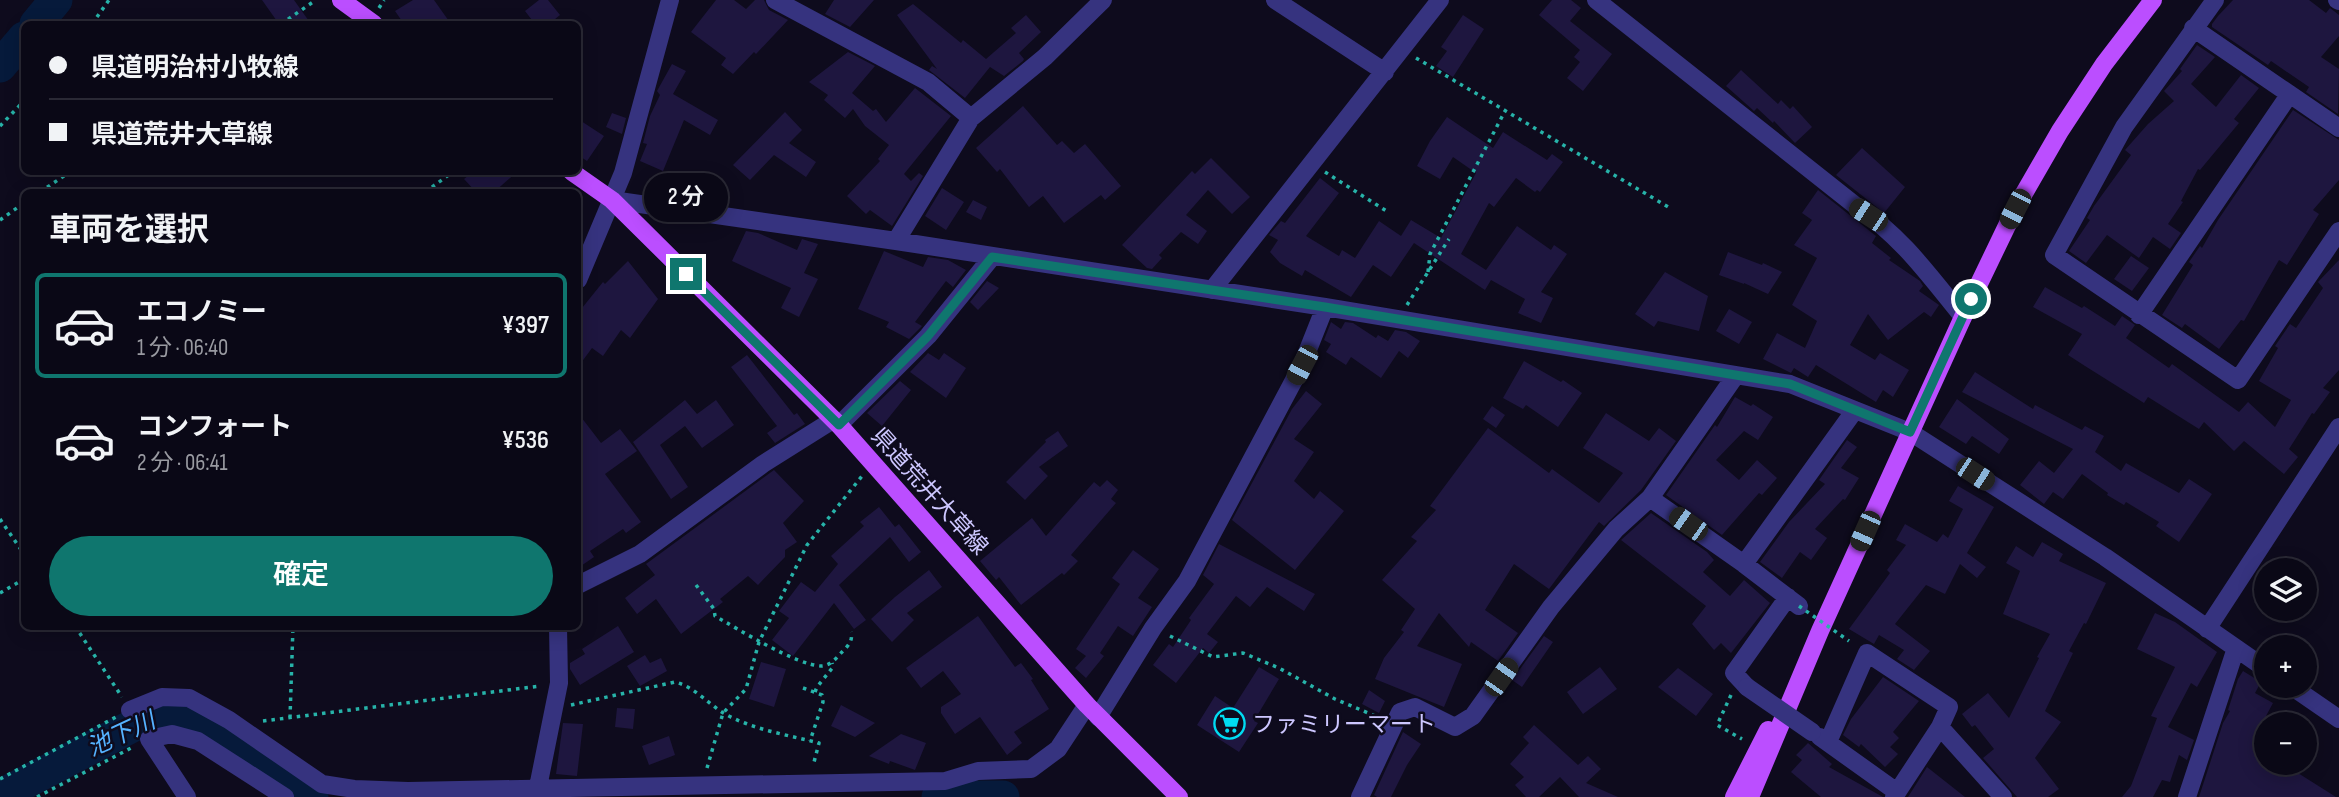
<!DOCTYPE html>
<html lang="ja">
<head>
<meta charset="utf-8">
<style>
	:root { --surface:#0a0816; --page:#13111f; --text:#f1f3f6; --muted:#999aa1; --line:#2a2935; --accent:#0f766e }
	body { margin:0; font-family:"Sofia Sans Condensed","Noto Sans JP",sans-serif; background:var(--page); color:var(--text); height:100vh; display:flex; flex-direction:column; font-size:26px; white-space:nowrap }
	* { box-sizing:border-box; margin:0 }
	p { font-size:23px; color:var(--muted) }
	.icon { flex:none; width:38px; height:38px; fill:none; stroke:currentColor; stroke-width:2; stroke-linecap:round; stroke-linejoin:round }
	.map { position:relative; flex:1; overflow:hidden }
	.side { position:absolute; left:21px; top:189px; width:560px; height:441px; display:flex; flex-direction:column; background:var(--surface); border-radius:10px; box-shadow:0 4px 18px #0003,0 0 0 2px var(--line) }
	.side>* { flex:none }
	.guide { position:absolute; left:21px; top:21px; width:560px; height:154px; border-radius:10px; box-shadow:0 4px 18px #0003,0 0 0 2px var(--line); display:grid; align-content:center; height:154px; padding:0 28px; background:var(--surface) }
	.controls { position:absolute; left:2254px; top:558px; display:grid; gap:14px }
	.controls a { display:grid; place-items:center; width:63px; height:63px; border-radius:50%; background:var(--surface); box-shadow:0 4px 18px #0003,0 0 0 2px var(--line); font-size:35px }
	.end { position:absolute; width:32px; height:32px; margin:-16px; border:9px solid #0f766e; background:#fff; box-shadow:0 0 0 4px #fff }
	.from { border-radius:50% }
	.bubble { position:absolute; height:49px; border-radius:24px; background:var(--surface); box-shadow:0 4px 18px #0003,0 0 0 2px var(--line); font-size:23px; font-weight:600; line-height:49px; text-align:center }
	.car { position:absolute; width:21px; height:42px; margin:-21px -10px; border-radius:9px; box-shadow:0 0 5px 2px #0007; background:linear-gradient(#222 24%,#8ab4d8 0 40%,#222 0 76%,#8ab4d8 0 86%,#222 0) }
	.guide b { display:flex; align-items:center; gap:24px; height:66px; font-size:26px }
	.guide b+b { border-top:2px solid var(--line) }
	.guide i { width:18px; height:18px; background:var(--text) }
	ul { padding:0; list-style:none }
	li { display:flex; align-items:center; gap:21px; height:105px; margin:0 14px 10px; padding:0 14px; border:4px solid transparent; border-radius:10px }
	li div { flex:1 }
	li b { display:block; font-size:26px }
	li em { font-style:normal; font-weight:600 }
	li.on { border-color:var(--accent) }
	li>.icon { width:63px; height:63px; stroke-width:1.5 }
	h2 { padding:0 28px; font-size:32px; line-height:84px }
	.cta { display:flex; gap:14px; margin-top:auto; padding:14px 28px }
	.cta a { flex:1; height:80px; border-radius:42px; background:var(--accent); color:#fff; font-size:28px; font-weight:600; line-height:80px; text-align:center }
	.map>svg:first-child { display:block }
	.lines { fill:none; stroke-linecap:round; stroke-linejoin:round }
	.river { stroke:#061a3b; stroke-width:33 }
	.building { fill:#1e163f }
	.path { stroke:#27b3a9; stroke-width:3.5; stroke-dasharray:3.5 5; stroke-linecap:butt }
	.minor { stroke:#36337f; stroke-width:18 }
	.major { stroke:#bb4eff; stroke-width:18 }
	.path-bridge { stroke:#27b3a9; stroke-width:3.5; stroke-dasharray:3.5 5; stroke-linecap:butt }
	.minor-bridge { stroke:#36337f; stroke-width:18 }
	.route { stroke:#0f766e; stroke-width:9 }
	.labels { text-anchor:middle; stroke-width:5; stroke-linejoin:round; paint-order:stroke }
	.street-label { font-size:23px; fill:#cdc7ff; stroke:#0e0b1d }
	.poi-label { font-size:23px; fill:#cdc7ff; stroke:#0e0b1d; text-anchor:start }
	.water-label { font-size:24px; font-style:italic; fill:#55b2ff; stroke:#0e0b1d }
</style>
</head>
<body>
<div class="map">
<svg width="2339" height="797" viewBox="0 0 2339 797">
	<rect width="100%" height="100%" fill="#0e0b1d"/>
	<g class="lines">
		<path class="river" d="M36 24 56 0
			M0 66 24 38
			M0 796 153 715 174 713 205 725 280 784 312 797
			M938 797H1003"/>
	</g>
	<path class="building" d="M262 0H294L311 24H279Z
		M413 0H434L451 24H404L395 11Z
		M539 0H548L560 15 549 24H535L525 11Z
		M716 0H734L746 9 755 0H764L769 10 788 20 756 54 754 52 733 74 721 65 726 58 691 32Z
		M834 0H874L850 27 825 14Z
		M1552 0H1571L1581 8 1570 21 1612 54 1583 91 1567 78 1580 62 1574 57 1580 50 1539 15Z
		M2233 0H2309L2326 13 2330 8 2339 15V36L2321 57 2339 69 2338 114 2306 92 2309 87 2271 61 2268 65 2212 27V24L2218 16Z
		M913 4 961 43 963 40 986 59 1016 33 1011 28 1026 15 1041 32 1019 53 1024 59 1023 61 1004 76 990 67 965 98 929 70 932 66 937 69 897 15Z
		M1463 15 1484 29 1453 77 1436 66 1447 51 1441 47Z
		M2197 45 2215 57 2191 84 2216 107 2241 75 2259 88 2234 119 2239 123 2200 170 2198 169 2181 201 2183 202 2168 224 2181 233 2170 249 2153 237 2139 258 2107 235 2086 263 2069 251 2090 220 2087 218 2094 206 2131 155 2125 150 2148 124 2174 101 2164 91 2182 71 2180 69Z
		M848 52 875 66 852 93 873 111 876 109 886 122 915 88 951 116 904 174 911 181 919 173 923 176 892 226 870 210 866 214 847 196 880 161 878 159 889 145 865 126 853 109 845 118 824 100 828 95 809 82Z
		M672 64 686 71 673 94 718 120 710 135 684 120 663 171 640 161 647 144 643 143 650 116 660 95 657 91Z
		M1741 70 1778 104 1781 100 1790 109 1793 106 1812 127 1795 143 1774 121 1773 123 1757 108 1754 111 1726 86Z
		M1023 106 1057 145 1062 141 1074 153 1085 144 1121 186 1105 200 1101 195 1064 223 1043 196 1029 207 1000 169 997 172 976 148Z
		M2293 110 2339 140V180L2313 210 2319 214 2287 265 2279 260 2244 321 2241 320 2219 349 2185 324 2182 328 2162 315 2193 265 2189 262 2200 246 2202 248 2218 220Z
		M785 112 802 130 789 143 816 162 806 177 774 155 750 180 733 165Z
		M612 113 626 118 622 134 606 127Z
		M1447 117 1493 148 1503 132 1547 160 1552 154 1563 162 1540 192 1537 190 1535 192 1516 178 1494 207 1489 203 1461 254 1486 270 1517 226 1551 250 1554 245 1567 254 1541 292 1553 298 1541 323 1518 313 1525 299 1491 280 1485 290 1414 243 1391 277 1373 265 1351 297 1305 270 1302 276 1280 263 1270 252 1278 240 1269 235 1281 221 1285 223 1320 178 1339 193 1306 236 1339 256 1342 250 1355 258 1379 221 1401 236 1411 220 1441 238 1476 173 1453 157 1440 179 1417 166 1430 141Z
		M578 119 604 136 587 161 578 155Z
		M1862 148 1905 187 1884 213 1836 175Z
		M1211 158 1250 197 1232 214 1208 190 1186 215 1207 231 1198 244 1181 232 1159 255 1162 258 1152 269 1147 268 1122 245 1192 171 1195 174Z
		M473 172H517L494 192H476L464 179Z
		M942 188 964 202 946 230 925 216Z
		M1818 190 1876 236 1872 243 1891 258 1889 260 1920 281 1923 286 1919 291 1939 305 1931 317 1924 312 1888 340 1868 314 1850 345 1875 360 1880 353 1909 370 1893 397 1883 390 1876 402 1816 365 1808 377 1794 368 1791 373 1763 359 1777 333 1805 348 1817 321 1792 305 1817 258 1794 245 1812 220 1802 213Z
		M973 200 987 207 981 220 966 212Z
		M746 231 758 233 797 250 802 239 818 244 804 273 818 279 799 317 781 308 791 288 732 261Z
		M884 251 923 267 928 257 948 260 966 270 953 287 946 281 915 322 922 326 909 339 886 327 889 322 858 309Z
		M1728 252 1762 265 1763 263 1782 272 1768 294 1744 283V284L1719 275Z
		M2131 256 2149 268 2132 291 2114 279Z
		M2339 260V370L2323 388 2330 392 2314 414 2312 413 2289 449 2298 457 2284 474 2244 441 2234 451 2204 422 2199 429 2148 397 2144 403 2085 366 2068 355 2082 334 2033 307 2045 287 2082 308 2084 306 2115 326 2122 316 2135 325 2126 338 2169 368 2172 364 2239 412 2248 402 2275 427 2291 400 2259 381 2278 348 2275 346 2290 324 2296 328 2323 288 2318 282Z
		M628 261 658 299 630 338 621 330 603 356 592 348 578 367V313L603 282 605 284Z
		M1665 272 1708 296 1699 331 1658 321 1654 327 1635 314Z
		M987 281 999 288 978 310 970 302Z
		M1729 309 1752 322 1739 344 1716 331Z
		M1331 322 1341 329 1345 322 1353 323 1376 338 1378 335 1388 341 1395 330 1406 332 1420 341 1408 358 1399 351 1381 378 1351 357 1346 365 1326 352 1331 344 1324 340Z
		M928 353 939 360 944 353 966 368 946 398 910 372Z
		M747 355 794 415 797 413 805 424 775 443 767 433 777 426 731 367Z
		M1524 361 1561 382 1563 380 1582 393 1558 427 1526 405 1523 409 1503 398Z
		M1975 372 2033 409 2035 405 2082 430 2085 426 2104 436 2095 452 2121 471 2126 463 2179 493 2189 479 2212 494 2179 542 2156 526 2159 522 2126 502 2124 505 2107 495 2108 493 2082 474 2063 499 2053 492 2044 504 2020 485 2039 461 2054 473 2073 449 1962 392Z
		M900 381 911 390 882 426 867 413Z
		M1306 391 1322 404 1294 439 1314 452 1294 481 1314 499 1320 491 1344 511 1295 570 1232 520 1292 409Z
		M1735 397 1751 406 1753 404 1773 417 1758 440 1744 431 1716 460 1739 480 1757 460 1777 478 1762 495 1759 493 1722 535 1666 495 1715 425 1717 427Z
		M1957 399 2009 439 1999 454 1972 436 1966 444 1939 427Z
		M685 400 697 414 716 400 734 425 702 448 685 426 660 445 688 487 671 499 633 442Z
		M1492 406 1505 415 1496 428 1483 419Z
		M578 413 601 443 620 429 637 451 605 474 641 522 626 533 623 529 590 551 594 557 578 568Z
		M1606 413 1649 441 1659 428 1676 441 1641 490 1604 526 1599 522 1549 589 1514 564 1485 610 1518 633 1498 661 1471 642 1469 647 1439 613 1417 646 1462 664 1444 707 1375 679 1384 658 1404 632 1401 630 1415 609 1382 580 1417 541 1411 537 1436 510 1430 506 1488 428 1549 473 1552 469 1599 503 1623 473 1583 448Z
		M1058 431 1068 446 1039 467 1048 476 1025 500 1006 482 1046 442 1045 440Z
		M1847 440 1857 447 1841 468 1859 478 1845 500 1843 499 1815 529 1827 538 1811 560 1800 552 1782 578 1760 562 1789 522 1825 484 1819 480Z
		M774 470 804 501 783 523 797 542 785 550V557L758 585 748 576 720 599 723 602 681 634 656 599 637 614 625 598 655 575 646 564Z
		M1107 480 1118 490 1111 499 1116 503 1071 555 1078 561 1064 575 1062 573 1021 605 999 577 996 580 980 561 1032 518 1046 536 1094 482 1100 487Z
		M1958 486 1994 507 1967 553 1986 567 1977 578 1960 564 1945 594 1926 585 1895 624 1930 651 1914 670 1897 659 1904 650 1879 635 1874 644 1849 629 1890 573 1887 570 1906 545 1896 540 1905 524 1937 542 1943 534 1948 538 1963 509 1949 501Z
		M879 507 895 527 899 524 921 552 909 562 890 537 839 585 866 620 854 629 834 603 793 656 772 640 789 618 779 611 801 582 815 592 838 564 831 556 864 526 860 522Z
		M1651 513 1707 552 1714 560 1703 572 1730 596 1744 580 1770 603 1731 653 1721 643 1714 650 1692 624 1706 606 1621 540Z
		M2042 542 2063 554 2059 561 2106 583 2086 624 2084 623 2069 651 2073 653 2045 711 2061 722 2035 758 2059 789 2048 797H2017L1983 758 1994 749 1975 725 1972 727 1962 714 1988 693 2009 718 2039 658 2037 657 2050 634 2003 614 2020 571 2006 563 2016 546 2033 557Z
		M1219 544 1315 594 1304 611 1267 587 1250 607 1236 596 1207 634 1218 642 1209 653 1203 648 1176 683 1153 665 1169 644 1173 647 1191 620 1189 618 1214 584 1203 575Z
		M1133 550 1159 569 1138 598 1152 607 1133 636 1118 626 1100 653 1104 656 1086 678 1075 668 1086 656 1076 649 1120 584 1112 578Z
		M929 570 942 587 907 613 914 620 892 642 871 619 895 597Z
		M2155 613 2175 622 2217 652 2197 687 2191 683 2168 727 2194 740 2187 760 2179 755 2170 782 2162 780 2153 797H2122L2131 786 2157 718 2151 716 2175 667 2137 649Z
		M978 616 1015 667 1021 663 1033 679 1031 680 1049 709 1014 732 1022 743 1007 755 980 717 955 734 941 713V707L961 694 943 671 921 688 906 668Z
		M618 626 634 652 580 685 570 669V663L585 654 582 649Z
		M1544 636 1553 642 1522 687 1512 680Z
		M645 655 650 663 661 658 667 671 640 686 627 666Z
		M761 662 786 669 774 707 749 699Z
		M1259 667 1279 679 1254 721 1258 723 1239 752 1197 725 1215 696 1233 708Z
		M1600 667 1617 689 1583 714 1567 692Z
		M1678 668 1713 694 1696 716 1658 687Z
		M2243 671 2261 682 2255 693 2273 703 2266 716V763H2282L2336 797H2199L2223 723 2230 711 2228 710 2238 679Z
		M1883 677 1919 701 1893 732 1899 738 1890 747 1898 754 1885 767 1861 744 1859 747 1843 735 1851 719Z
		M1369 690 1385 701 1379 713 1362 704Z
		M841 705 875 723 855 737 831 726Z
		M617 708 635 709 633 729 615 727Z
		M563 723 583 724 577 776 556 774Z
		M1534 725 1578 765 1588 756 1601 769 1586 783 1618 797H1579L1560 777 1539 797H1526L1515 785 1524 777 1510 764 1529 743 1523 737Z
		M1403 732 1421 744 1407 765 1391 797H1377L1374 795Z
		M901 734 926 743 915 770 890 761 889 764 869 756Z
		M669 736 675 755 649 765 642 746Z
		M1808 743 1832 764 1829 767 1883 797H1821L1791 772 1802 760 1796 755Z
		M1927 767 1965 797H1908Z"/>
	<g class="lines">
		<path class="path" d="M379 8 384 0
			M92 24 109 0
			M281 24 316 0
			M1416 58 1670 208
			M0 126 24 101
			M1325 172 1388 212
			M40 192 70 172
			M425 192 453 172
			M0 220 24 203
			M1428 272 1430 254 1505 111
			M1407 305 1449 239
			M0 519 24 554
			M696 585 714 609 715 616C738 629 796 665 821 666 831 666 837 657 843 651 849 645 853 640 851 632
			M0 593 24 579
			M75 626 122 697
			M1170 636 1213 657 1243 653 1279 668 1335 699 1380 718
			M803 688 822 695 823 702 810 741
			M815 692 817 687 833 667 832 663
			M1731 695 1717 725 1742 739
			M571 705 675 682C695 687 708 704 725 714 754 730 788 735 819 743L813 766
			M290 718 293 626
			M263 721 540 686
			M707 768 723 713 746 689 759 642 807 545 862 476
			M0 779 116 717
			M37 797 133 747"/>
		<path class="minor" d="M775 0 928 82 971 118 896 241
			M1275 0 1385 72
			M1596 0 1856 206C1902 237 1928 274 1963 317
			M2215 0 2124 127 2054 255 2238 380 2339 231
			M2337 0 2339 1
			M2193 28 2339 128
			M971 118 1045 57 1103 0
			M612 200 896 241 1325 307 1790 384 1910 432 2105 557 2266 669
			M578 280 623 173 670 0
			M1212 290 1440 0
			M2139 315 2289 95
			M839 425 928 336 992 257
			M1650 498 1744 564 1799 606
			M1744 564 1855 410
			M578 585 640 554 763 464 833 420
			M2207 629 2339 427
			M2291 686 2339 719
			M1747 687 1734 673 1788 597
			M130 710 162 697 189 698 229 720 322 784 354 789 408 791 945 781 978 771 1031 769 1058 749 1087 705
			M1098 717 1153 628 1187 581 1302 365 1325 307
			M1940 727 2003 797
			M1820 737 1897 792
			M1828 742 1867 653 1949 707 1940 727 1894 797
			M187 797 149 739 172 734 198 741 285 797
			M536 797 559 683 558 626
			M1360 797 1400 712 1415 707 1455 727 1473 716 1551 607 1616 529 1650 498 1736 375
			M2187 797 2236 648"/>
		<path class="major" d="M341 0 374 24
			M572 172 612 200 839 425 1087 705 1179 797
			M1734 797 1768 730
			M1750 797 1820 631 1963 317 2015 209 2060 131 2104 64 2153 0"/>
		<path class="path-bridge" d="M1799 606 1849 641"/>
		<path class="minor-bridge" d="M1747 687 1812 732"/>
	</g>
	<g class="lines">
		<path class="route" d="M686 274 839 425 928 336 992 257 1325 307 1790 384 1910 432 1971 299"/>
	</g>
	<defs>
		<symbol id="supermarket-ring" viewBox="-11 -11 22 22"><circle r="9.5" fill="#0e0b1d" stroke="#00dcf2" stroke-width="1.5"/><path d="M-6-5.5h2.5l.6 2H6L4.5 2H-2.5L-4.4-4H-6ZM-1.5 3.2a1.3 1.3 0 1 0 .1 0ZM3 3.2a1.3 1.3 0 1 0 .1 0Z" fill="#00dcf2"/></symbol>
	</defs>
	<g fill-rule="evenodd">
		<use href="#supermarket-ring" x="1212" y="706" width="35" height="35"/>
	</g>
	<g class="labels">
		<g class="street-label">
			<text transform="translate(930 491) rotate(48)" y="8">県道荒井大草線</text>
		</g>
		<g class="poi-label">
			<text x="1252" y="732">ファミリーマート</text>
		</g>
		<g class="water-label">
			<text transform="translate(121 734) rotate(-25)" y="8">池下川</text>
		</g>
	</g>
</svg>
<div class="controls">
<a><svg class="icon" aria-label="layers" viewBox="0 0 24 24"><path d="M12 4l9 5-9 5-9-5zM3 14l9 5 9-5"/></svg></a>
<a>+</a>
<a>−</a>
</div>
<i class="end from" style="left:1971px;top:299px"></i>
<i class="end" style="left:686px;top:274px"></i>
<div class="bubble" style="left:644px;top:173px;width:84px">2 分</div>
<i class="car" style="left:2015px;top:209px;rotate:207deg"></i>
<i class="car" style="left:1868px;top:215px;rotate:303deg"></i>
<i class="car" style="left:1302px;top:365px;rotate:208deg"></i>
<i class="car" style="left:1975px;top:474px;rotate:123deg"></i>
<i class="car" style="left:1688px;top:524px;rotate:305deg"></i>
<i class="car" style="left:1865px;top:531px;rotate:204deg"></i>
<i class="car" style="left:1501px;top:677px;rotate:35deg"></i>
<div class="guide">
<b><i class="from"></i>県道明治村小牧線</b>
<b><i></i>県道荒井大草線</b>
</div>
<section class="side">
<h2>車両を選択</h2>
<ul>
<li class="on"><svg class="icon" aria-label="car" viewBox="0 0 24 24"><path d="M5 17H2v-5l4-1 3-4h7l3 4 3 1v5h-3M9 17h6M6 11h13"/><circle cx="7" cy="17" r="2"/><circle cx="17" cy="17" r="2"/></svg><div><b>エコノミー</b><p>1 分 · 06:40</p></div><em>¥397</em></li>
<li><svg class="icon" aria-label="car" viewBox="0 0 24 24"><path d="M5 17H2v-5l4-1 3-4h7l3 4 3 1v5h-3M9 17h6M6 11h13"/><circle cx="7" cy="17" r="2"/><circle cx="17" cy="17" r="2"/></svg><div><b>コンフォート</b><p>2 分 · 06:41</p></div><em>¥536</em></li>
</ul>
<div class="cta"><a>確定</a></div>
</section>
</div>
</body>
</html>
